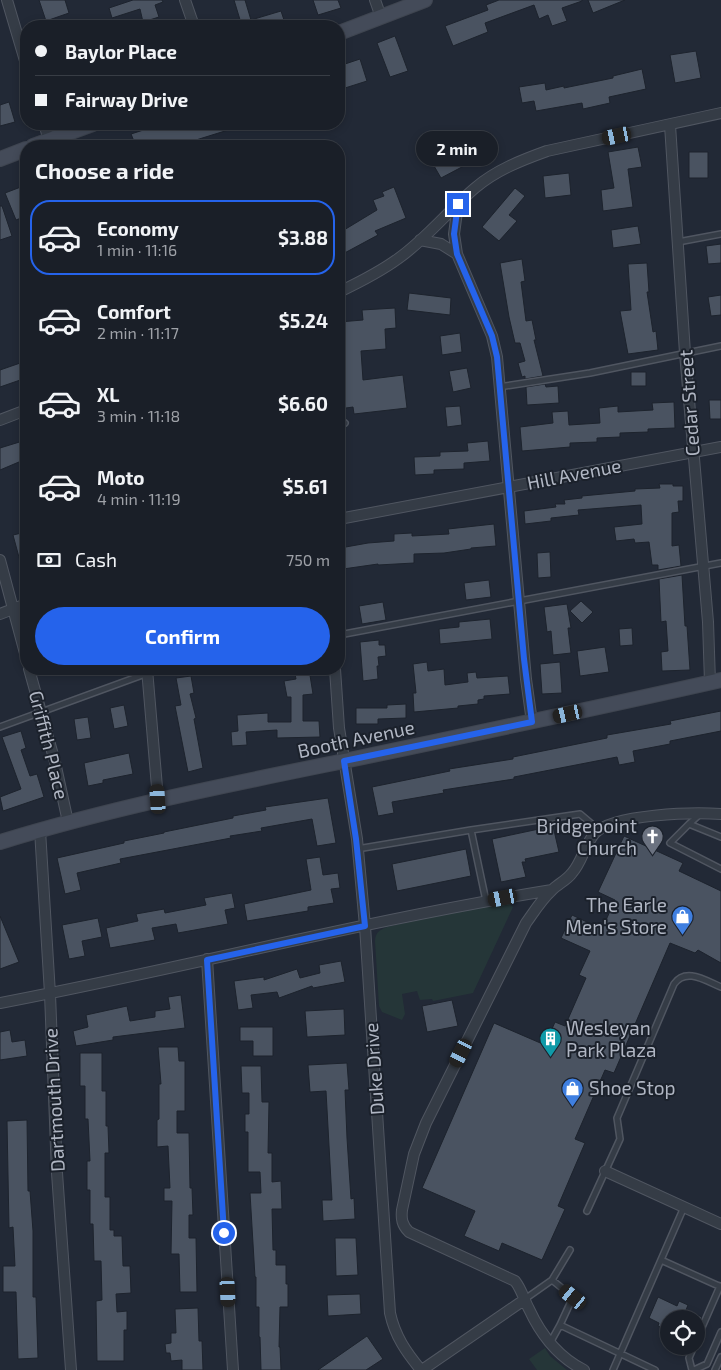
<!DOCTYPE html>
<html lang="en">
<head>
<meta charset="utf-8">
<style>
	:root { --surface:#1a1f28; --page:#272c34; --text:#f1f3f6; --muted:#9fa2a8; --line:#383d45; --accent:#2563eb }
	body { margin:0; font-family:"Exo 2",sans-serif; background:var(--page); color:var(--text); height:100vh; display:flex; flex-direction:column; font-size:19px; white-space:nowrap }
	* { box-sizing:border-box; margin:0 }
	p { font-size:16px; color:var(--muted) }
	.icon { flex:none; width:28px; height:28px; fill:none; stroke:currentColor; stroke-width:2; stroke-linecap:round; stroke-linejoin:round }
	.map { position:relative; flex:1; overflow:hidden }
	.details { position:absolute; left:20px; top:140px; width:325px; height:535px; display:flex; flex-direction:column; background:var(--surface); border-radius:20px; box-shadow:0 2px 8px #0003,0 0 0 1px var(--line) }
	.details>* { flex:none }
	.banner { position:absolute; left:20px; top:20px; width:325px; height:110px; border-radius:20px; box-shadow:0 2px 8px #0003,0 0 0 1px var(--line); display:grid; align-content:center; height:110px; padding:0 15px; background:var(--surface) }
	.fabs { position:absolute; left:660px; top:1310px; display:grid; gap:10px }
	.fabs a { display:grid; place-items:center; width:45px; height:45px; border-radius:50%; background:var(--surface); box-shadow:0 2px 8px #0003,0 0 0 1px var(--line); font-size:25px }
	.end { position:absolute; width:22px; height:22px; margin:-11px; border:6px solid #2563eb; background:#fff; box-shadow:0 0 0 2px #fff }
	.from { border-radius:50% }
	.bubble { position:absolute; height:35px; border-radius:18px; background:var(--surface); box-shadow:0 2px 8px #0003,0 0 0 1px var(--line); font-size:16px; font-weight:700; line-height:35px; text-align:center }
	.car { position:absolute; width:15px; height:30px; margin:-15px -8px; border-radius:6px; box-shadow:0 0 4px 1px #0007; background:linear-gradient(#222 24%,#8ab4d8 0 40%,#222 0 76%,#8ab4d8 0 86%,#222 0) }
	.banner b { display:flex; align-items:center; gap:18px; height:48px; font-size:19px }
	.banner b+b { border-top:1px solid var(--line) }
	.banner i { width:12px; height:12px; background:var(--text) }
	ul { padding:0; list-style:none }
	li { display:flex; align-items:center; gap:15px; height:75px; margin:0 10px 8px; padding:0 5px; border:2px solid transparent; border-radius:20px }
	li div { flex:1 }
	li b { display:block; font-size:19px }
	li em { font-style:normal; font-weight:700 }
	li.selected { border-color:var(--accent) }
	li>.icon { width:45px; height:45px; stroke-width:1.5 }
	h2 { padding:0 15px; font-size:22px; line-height:60px }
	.pay { display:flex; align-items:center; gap:12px; height:55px; padding:0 15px; font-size:19px }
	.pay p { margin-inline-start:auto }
	.button { display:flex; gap:10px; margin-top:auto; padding:10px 15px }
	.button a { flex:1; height:58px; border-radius:30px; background:var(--accent); color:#fff; font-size:20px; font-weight:700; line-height:58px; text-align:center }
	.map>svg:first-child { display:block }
	.green { fill:#253638 }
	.building { fill:#4a5361; stroke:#1d232d }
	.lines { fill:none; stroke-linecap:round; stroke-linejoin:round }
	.lane-casing { stroke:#505661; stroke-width:8 }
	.street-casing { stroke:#505661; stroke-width:12 }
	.secondary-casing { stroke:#3f4550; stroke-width:16 }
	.lane { stroke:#353c46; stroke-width:5 }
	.street { stroke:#353c46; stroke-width:10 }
	.secondary { stroke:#444b59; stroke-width:14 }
	.route { stroke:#2563eb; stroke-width:6 }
	.labels { text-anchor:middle; stroke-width:4; stroke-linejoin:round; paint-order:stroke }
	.street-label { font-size:19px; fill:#b0b6c3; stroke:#1b212b }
	.poi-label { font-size:19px; fill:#b0b6c3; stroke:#1b212b; text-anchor:end }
</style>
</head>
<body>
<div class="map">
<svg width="721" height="1370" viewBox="0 0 721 1370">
	<rect width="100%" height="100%" fill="#222936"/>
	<path class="green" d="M504 902H508L513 907 473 993 433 1001 432 999 420 1000 417 991 402 994 405 1014 402 1020 382 1012 379 1006 375 941C376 929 384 928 395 925Z
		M545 1348 550 1356 567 1370H537L529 1359Z"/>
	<path class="building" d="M39 0H65L69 13 46 21Z
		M133 0H162L163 2 155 5 159 17 143 22 140 9 112 18 109 8Z
		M234 0H245L251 20 281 11 286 26H239V24L241 23Z
		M313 0H338L341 8 318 15Z
		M499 0H582V1L562 8 567 21 552 26 548 15 539 19 534 5 485 23 488 32 453 46 445 26 488 10 486 5Z
		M588 0H625L593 13Z
		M395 36 408 71 390 77 377 43Z
		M696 51 701 78 675 83 670 55Z
		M360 59 367 81 345 88 339 66Z
		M642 69 646 89 609 97 610 103 583 109 582 103 536 111 534 101 522 103 519 87 545 83 546 90 564 86V88L613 78V76Z
		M9 102 15 122 0 126V105Z
		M162 124H240L241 126 196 140 198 146H136L131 134Z
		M468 138 479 158 441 178 430 159Z
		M638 147 642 167 628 169 633 207 603 211 601 190 614 188 608 152Z
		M689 152H708V178H689Z
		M569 173 571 195 545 198 543 176Z
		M26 185V216L16 220 5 193Z
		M394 187 406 218 375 231 378 235 339 256V233L377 210 373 200 384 196 382 192Z
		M515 188 525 196 509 215 517 221 499 241 482 227Z
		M0 206H2L12 236 0 240Z
		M638 226 641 244 613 248 611 230Z
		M721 244V263L708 264 706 246Z
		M522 259 525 281 521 282 526 321 532 320 536 340H534L543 376 525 379V376L522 377 518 363 525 361 520 343H515L509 317 500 263Z
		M647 263 649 292H647L653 332 656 331 658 350 628 354 620 311 631 310 628 264Z
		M409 293 451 298 450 315 407 310Z
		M721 295V315L711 316 708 297Z
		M395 308 396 328 385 329 386 349 361 351 363 380 403 375 407 408 354 414 353 407 339 409V322L363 320 362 310Z
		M460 333 462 352 442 355 440 336Z
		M26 361V378L0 387V370Z
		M467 368 471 388 453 392 449 371Z
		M631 372H646V386H631Z
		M545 384 546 387 558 386 559 403 527 405 526 387Z
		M709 400H721V419H710Z
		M674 402 675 428 648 429V432L620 433V437L597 438V442L570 443V447L522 451 520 427 553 423 552 412 568 411 569 425 600 423 599 408 618 406V412L653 410 652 403Z
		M460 406 462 425 447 427 445 407Z
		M26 440V459L0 470V448Z
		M488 441 490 461 464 463V469L434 470V474L415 475 414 457 440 456V452L468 451 467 443Z
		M659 484H673V486H683V501H678L679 512 672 513V546L679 545 681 566 658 570V565H652L649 542 635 543 634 539 616 541 614 527 642 524 641 505 578 510 579 515 551 518V521L525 524 524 511 556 507 555 504H565L564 500 582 498V496L635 491V489L660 488Z
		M494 524 496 546 471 548V549L444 553 414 554V563L378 565V564L343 569 340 548 368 543 394 541V534L412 533V536L449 534 448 529Z
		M26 532V571L23 572 13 535Z
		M550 552 551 577 538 578 537 553Z
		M682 575 685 626H687L690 670 662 671 661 652 668 651 666 621 661 622 659 579Z
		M489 580 491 597 466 600 464 583Z
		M581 601 593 612 582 623 570 611Z
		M383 602 386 620 362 624 359 606Z
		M567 604 571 628H568L571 653 553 655 551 631 547 632 544 607Z
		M490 619 492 639 440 644 439 629 459 627V622Z
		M632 628 633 645 620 646 619 629Z
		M379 640V645H385L386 656 378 657 379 666H377L378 679 363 681 360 642Z
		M605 647 609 672 580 676 577 651Z
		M427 662 428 671 444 669 445 685 468 682 467 673 476 672 477 678 508 676 510 694 484 696V699L478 700V704L458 706V708L414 712 413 693H416L413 664Z
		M560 662 562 693 542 694 540 664Z
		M294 669H309L313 694 303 695V721H319L320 737 277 738V730L246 732 247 745 232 746 231 732 238 731 237 715 268 713V722H291V697H287L284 681 296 679Z
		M191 676 194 693 190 694 196 718 194 719 203 768 188 772 175 706 181 705 176 678Z
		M406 704V718L378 719V724H356V708H387V705Z
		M124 705 128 726 114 729 110 708Z
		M721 711V731L670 741V744L633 751 635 762 619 765 617 757 514 777V779L443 790 444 793 392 802 394 813 378 816 372 787 450 771 449 769 513 759V757L607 738V735L671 724 670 721Z
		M88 717 91 738 77 740 74 719Z
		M21 731 26 748 21 750 30 776 37 774 44 797 3 811 0 797 21 789 2 737Z
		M129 753 133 774 103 780V783L88 786 84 763Z
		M328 798 336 843 317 846 312 819 261 828 262 831 230 836 231 838 120 859 121 863 77 873 81 890 65 894 57 858 124 843V841L164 833V832L233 818V816L266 810 265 807Z
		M553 826 559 852 525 859 526 862H522L526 877 501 882 492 839Z
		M624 836 683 863 679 871 721 891V963L698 950 695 953 670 943 614 1073 605 1070 575 1139 585 1143 558 1206 565 1209 542 1260 502 1243 499 1251 464 1236 475 1211 422 1188 494 1023 545 1045 555 1022 565 1026 586 978 579 975 590 951 561 938 572 915 602 929 615 900 598 892Z
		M466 849 471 876 397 891 392 864Z
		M320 857 323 875 338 873 340 888 331 889 334 903 308 907V911L247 921 244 904 311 890 306 859Z
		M232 893 235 908 225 910 228 924 178 933 176 924 152 928 155 940 110 948 106 928 138 921 136 914 164 909 165 913 206 905 204 898Z
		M0 916 19 962 0 969Z
		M98 918 102 937 82 941 85 956 69 959 62 925Z
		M341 961 345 982 313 988 312 986 279 998 277 992 251 995 253 1008 238 1010 234 981 264 977V980L297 969 300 978 320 973 319 965Z
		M181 995 185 1028 113 1037V1040L76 1046 73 1031 88 1027 86 1015 127 1006 130 1021 155 1017V1011L170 1009 168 997Z
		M452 1000 458 1026 427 1032 422 1006Z
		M344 1009 345 1035 307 1037 305 1011Z
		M240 1027H273V1056H253V1041H240Z
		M10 1030 12 1042 25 1040 27 1056 0 1060V1032Z
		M158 1047H178L179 1061H185V1111H177V1133H189L190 1188H192L193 1215H189V1238H196L197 1292H180L179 1254H171L172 1201H164V1188H170L168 1146 157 1147V1120L159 1119V1084H161Z
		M80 1053H102V1091H106V1126H108L109 1153H105V1197H110V1230H114V1236H122L123 1266H130L131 1293 116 1294 117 1312 127 1311V1330H124V1361H97L96 1301 102 1300 101 1261H94L93 1224H90V1190H87V1161H90L88 1119H85V1086H80Z
		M347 1063 349 1090H345L347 1138 351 1199 354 1198 355 1219 323 1221 322 1200H332L326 1091 310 1092 308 1065Z
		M241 1066H261L262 1102H269L268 1153H272V1182L281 1181 282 1209H272L273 1250H276V1265H286V1284H288V1307H280L279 1347H280L281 1370H261L260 1337H259V1307H256V1277H255L250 1193H261L260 1172H248V1132H245V1114H249V1093H242Z
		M27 1120 28 1191H30L33 1231V1297H36L38 1358 18 1359 16 1292H3V1266H15L13 1227 9 1228 7 1121Z
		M335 1238H356L358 1275 336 1276Z
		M360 1294 361 1314 328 1316 327 1295Z
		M658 1297 677 1306 679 1301 688 1305 686 1310 702 1317 701 1319H669V1331L658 1326 659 1323 649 1318Z
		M198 1308 199 1341H202L203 1370H182V1360L171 1361 170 1353H166L165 1344 171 1343V1333H176L175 1309Z
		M367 1336 383 1359 366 1370H318Z"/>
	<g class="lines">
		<defs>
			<path id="lane" d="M678 242 721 234
				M499 387 590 373 721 346
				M339 419 345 423
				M339 635 721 563
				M0 727 148 673 170 669
				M699 815 689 824 721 837
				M689 824 670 843 721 869
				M471 830 580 814 599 830
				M357 849 471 830 486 901
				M587 1211 620 1139 617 1118 674 984C686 967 706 981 721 987
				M661 1260 721 1287
				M552 1280 573 1297 560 1325 655 1370
				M525 1299 552 1280 570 1250
				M696 1341 720 1286
				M550 1343 560 1325
				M613 1370 684 1207
				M692 1370 689 1358 694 1346
				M694 1370 707 1364 721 1332
				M715 1370 721 1357"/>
			<path id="street" d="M7 0 26 64
				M185 0 194 26
				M375 0 381 17
				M44 124 49 140
				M670 125 685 353 708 622 710 682
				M458 204 454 234 457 254 492 336 497 357 526 679 532 722
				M420 240 441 244 457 254
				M339 292C360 282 380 272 399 258 427 238 449 210 475 188 496 170 522 160 547 151L721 113
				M0 420 26 410
				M339 519 721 447
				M0 560 26 657
				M0 614 26 604
				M29 669 55 762 68 822
				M147 669 158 799
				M335 669 339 728 357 839 365 926 390 1313C395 1336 406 1352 421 1370
				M40 830 50 994 57 1173 71 1370
				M207 959 233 1370
				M0 1003C184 968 366 920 552 890
				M605 1171 721 1224
				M422 1370 524 1300
				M584 1370C558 1357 541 1335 529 1309 524 1300 522 1290 515 1281L409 1232C402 1225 401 1219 402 1210L414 1154 426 1123 526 923C534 912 541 900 552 890 558 884 567 880 572 873 582 862 585 844 595 833 613 814 694 812 721 814"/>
			<path id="secondary" d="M339 33 425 0
				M33 146 93 124
				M0 159 26 149
				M0 842C114 807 231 784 349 760 473 734 597 708 721 680"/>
		</defs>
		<use href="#lane" class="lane-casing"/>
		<use href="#street" class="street-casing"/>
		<use href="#secondary" class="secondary-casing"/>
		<use href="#lane" class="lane"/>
		<use href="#street" class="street"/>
		<use href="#secondary" class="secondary"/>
	</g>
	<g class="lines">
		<path class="route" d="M224 1233 207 960 365 926 356 839 344 761 532 722 524 659 497 357 492 336 457 254 454 234 458 204"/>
	</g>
	<defs>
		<symbol id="church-pin" viewBox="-11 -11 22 30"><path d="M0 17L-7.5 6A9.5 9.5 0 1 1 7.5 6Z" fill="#6b7280" stroke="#1b212b"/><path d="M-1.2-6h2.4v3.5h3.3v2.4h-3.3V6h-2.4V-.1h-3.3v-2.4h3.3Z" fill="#fff"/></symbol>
		<symbol id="shop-pin" viewBox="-11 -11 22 30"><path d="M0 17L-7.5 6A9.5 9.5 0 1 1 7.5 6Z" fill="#3f7fe0" stroke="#1b212b"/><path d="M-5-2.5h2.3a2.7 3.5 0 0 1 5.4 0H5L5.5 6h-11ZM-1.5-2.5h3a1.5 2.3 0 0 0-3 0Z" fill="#fff"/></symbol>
		<symbol id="building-pin" viewBox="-11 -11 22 30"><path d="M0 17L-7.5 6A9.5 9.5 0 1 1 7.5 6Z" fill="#0f9aa8" stroke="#1b212b"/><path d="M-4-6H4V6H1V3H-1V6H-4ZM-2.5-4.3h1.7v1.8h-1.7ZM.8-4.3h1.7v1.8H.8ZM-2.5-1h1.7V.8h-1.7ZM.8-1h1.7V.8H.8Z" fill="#fff"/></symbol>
	</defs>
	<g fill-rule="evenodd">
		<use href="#church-pin" x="640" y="824" width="25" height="34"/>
		<use href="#shop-pin" x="670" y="904" width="25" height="34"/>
		<use href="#building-pin" x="538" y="1026" width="25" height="34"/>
		<use href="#shop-pin" x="560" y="1076" width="25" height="34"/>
	</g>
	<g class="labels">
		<g class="street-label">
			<text transform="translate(689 403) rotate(-94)" y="7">Cedar Street</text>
			<text transform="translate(574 474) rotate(-11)" y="7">Hill Avenue</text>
			<text transform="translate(356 739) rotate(-12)" y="7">Booth Avenue</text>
			<text transform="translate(49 745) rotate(76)" y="7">Griffith Place</text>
			<text transform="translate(374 1069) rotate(-94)" y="7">Duke Drive</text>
			<text transform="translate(54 1100) rotate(-93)" y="7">Dartmouth Drive</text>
		</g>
		<g class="poi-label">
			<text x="637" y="833">Bridgepoint<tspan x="637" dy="22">Church</tspan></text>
			<text x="667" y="912">The Earle<tspan x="667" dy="22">Men's Store</tspan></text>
			<text x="566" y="1035" text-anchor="start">Wesleyan<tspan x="566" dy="22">Park Plaza</tspan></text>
			<text x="589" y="1095" text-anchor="start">Shoe Stop</text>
		</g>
	</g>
</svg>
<div class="fabs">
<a><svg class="icon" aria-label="locate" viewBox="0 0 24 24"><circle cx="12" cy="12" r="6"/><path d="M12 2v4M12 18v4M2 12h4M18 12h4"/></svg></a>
</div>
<i class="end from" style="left:224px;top:1233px"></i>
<i class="end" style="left:458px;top:204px"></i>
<div class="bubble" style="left:416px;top:131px;width:82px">2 min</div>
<i class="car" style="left:617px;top:136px;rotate:258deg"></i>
<i class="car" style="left:568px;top:714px;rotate:257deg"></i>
<i class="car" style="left:158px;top:799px;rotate:356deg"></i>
<i class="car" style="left:503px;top:898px;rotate:259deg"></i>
<i class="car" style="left:461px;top:1053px;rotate:207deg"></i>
<i class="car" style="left:228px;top:1292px;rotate:177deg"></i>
<i class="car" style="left:573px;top:1297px;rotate:309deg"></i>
<div class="banner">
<b><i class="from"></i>Baylor Place</b>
<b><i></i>Fairway Drive</b>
</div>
<section class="details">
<h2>Choose a ride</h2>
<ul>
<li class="selected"><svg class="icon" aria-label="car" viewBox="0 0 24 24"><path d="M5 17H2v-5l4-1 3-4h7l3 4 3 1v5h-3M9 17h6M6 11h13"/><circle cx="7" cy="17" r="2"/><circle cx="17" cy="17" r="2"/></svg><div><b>Economy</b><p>1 min · 11:16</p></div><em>$3.88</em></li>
<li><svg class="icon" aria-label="car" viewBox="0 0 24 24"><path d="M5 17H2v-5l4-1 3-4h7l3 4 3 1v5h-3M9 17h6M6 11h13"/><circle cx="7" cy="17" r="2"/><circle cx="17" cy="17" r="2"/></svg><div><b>Comfort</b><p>2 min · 11:17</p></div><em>$5.24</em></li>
<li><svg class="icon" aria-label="car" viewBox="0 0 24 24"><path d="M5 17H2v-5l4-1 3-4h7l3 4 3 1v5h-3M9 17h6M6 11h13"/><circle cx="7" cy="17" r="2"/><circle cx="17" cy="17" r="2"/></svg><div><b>XL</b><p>3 min · 11:18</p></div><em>$6.60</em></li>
<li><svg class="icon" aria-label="car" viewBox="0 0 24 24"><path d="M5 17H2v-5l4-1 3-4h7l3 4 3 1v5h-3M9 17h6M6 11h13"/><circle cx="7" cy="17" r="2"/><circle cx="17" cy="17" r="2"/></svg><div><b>Moto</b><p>4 min · 11:19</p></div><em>$5.61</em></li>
</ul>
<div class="pay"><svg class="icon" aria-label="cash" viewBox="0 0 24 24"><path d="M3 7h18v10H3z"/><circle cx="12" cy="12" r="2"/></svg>Cash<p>750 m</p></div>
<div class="button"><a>Confirm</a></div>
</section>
</div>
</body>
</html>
